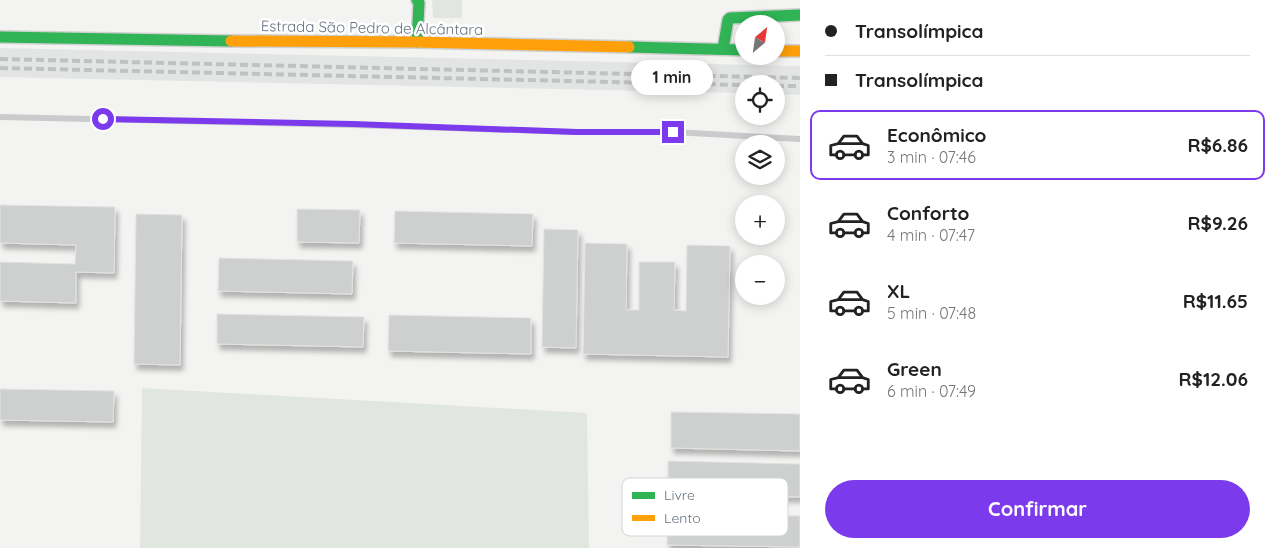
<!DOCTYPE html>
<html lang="pt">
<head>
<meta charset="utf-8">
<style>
	:root { --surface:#fff; --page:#f2f2f2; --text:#222; --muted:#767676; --line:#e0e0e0; --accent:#7c3aed }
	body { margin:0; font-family:Quicksand,sans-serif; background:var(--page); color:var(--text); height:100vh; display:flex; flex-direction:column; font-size:19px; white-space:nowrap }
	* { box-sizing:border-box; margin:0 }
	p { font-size:16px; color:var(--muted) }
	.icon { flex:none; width:28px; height:28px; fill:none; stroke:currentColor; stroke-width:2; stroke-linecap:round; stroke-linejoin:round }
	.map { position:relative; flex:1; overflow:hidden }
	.panel { display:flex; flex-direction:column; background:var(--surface); width:475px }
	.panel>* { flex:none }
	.hud { display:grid; align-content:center; height:110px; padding:0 25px; background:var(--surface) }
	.needle { width:32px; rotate:29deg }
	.tools { position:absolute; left:735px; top:15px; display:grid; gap:10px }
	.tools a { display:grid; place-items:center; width:50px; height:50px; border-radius:50%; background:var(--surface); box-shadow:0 2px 12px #0003; font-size:25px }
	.end { position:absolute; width:22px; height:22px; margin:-11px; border:6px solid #7c3aed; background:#fff; box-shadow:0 0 0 2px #fff }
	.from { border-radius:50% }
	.bubble { position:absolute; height:35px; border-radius:18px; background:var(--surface); box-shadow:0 2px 12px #0003; font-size:16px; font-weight:700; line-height:35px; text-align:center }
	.hud b { display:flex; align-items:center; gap:18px; height:48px; font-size:19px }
	.hud b+b { border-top:1px solid var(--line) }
	.hud i { width:12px; height:12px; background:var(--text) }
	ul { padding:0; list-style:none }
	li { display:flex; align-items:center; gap:15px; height:70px; margin:0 10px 8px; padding:0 15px; border:2px solid transparent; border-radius:10px }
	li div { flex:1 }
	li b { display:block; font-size:19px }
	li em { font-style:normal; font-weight:700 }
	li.selected { border-color:var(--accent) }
	li>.icon { width:45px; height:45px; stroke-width:1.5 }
	.primary-button { display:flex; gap:10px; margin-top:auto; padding:10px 25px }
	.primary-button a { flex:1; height:58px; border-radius:30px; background:var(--accent); color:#fff; font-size:20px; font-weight:700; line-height:58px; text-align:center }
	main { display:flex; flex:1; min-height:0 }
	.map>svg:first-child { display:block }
	.built { fill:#e3e5e4 }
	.green { fill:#e2e6e0 }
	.building { fill:#cecfcf; stroke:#e2e3e2; filter:url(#shadow) }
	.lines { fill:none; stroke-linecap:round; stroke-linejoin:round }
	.fast-casing { stroke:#cfd0d0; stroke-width:14 }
	.slow-casing { stroke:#cfd0d0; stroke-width:14 }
	.lane { stroke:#c9cbcc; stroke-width:6 }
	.fast { stroke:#30b455; stroke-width:11 }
	.slow { stroke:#ff9f0a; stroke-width:11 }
	.rail { stroke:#c0c1c2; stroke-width:4; stroke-dasharray:8 4; stroke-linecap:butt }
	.route { stroke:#7c3aed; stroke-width:6 }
	.labels { text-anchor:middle; stroke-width:5; stroke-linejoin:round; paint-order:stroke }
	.street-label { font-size:15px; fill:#657381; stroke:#fff }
	.key { fill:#fff; stroke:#d1d5d9; stroke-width:1 }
	.key-label { font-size:14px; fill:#657381 }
</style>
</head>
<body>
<main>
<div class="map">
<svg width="800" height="548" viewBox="0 0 800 548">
	<defs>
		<filter id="shadow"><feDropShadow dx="3" dy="5.5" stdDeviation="2.5" flood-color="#0004"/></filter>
	</defs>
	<rect width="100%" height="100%" fill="#f3f4f2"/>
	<path class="built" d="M0 48 800 66V95L776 94V84H744V93L0 77Z"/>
	<path class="green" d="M432 0H462V18H433Z
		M142 388 587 413 589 548H140Z"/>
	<path class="building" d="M0 205 115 207 114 273 76 272V303L0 301V262L75 264 76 245 0 243Z
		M297 209 360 210 359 243 297 242Z
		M395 211 533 214 532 246 394 243Z
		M136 214 182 215 180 365 134 364Z
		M544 229 578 230 576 348 542 347Z
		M585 243 627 244 626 310H639V262H675L674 310 686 311 687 245 730 246 728 357 583 354Z
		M219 258 353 261 352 294 218 291Z
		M217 314 364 317 363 347 217 344Z
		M389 315 531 318V354L388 351Z
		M0 389 114 391 113 422 0 420Z
		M671 412 800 414V451L671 448Z
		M668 461 800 464V497L668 494Z
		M668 513 800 516V547L667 545Z"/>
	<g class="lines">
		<defs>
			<path id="fast" d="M417 0 419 3 417 42
				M0 37 231 41
				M629 47 744 50
				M723 49 728 20 730 18 800 15"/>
			<path id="slow" d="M231 41 417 42 629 47
				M776 51H800"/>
		</defs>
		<use href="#fast" class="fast-casing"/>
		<use href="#slow" class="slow-casing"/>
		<path class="lane" d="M0 117 353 125 577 132H673L800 139"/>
		<use href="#fast" class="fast"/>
		<use href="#slow" class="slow"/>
		<path class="rail" d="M0 59 800 78
			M0 68 744 85
			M776 86H800"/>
	</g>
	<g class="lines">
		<path class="route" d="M103 119 353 124 576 132H673"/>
	</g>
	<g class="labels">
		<g class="street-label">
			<text transform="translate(372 28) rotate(1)" y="5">Estrada São Pedro de Alcântara</text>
		</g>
	</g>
	<rect x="622" y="478" width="166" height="58" rx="8" class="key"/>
	<rect x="632" y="492" width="23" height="7" fill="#30b455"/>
	<rect x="632" y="515" width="23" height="6" fill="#ff9f0a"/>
	<g class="key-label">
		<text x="664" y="500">Livre</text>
		<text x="664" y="523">Lento</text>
	</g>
</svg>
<div class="tools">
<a><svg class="needle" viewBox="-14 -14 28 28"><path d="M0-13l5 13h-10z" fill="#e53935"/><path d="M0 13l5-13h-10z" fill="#767676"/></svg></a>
<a><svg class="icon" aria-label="locate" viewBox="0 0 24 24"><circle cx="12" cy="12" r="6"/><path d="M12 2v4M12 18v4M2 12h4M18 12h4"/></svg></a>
<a><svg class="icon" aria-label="layers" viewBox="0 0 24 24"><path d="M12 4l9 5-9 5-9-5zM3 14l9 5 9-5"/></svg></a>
<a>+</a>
<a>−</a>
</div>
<i class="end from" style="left:103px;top:119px"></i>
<i class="end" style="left:673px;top:132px"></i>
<div class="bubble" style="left:631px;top:60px;width:82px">1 min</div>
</div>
<section class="panel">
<div class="hud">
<b><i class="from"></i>Transolímpica</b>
<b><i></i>Transolímpica</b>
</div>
<ul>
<li class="selected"><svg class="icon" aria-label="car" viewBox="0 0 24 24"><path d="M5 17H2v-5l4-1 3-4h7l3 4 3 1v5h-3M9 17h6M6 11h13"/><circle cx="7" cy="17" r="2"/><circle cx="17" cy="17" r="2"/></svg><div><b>Econômico</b><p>3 min · 07:46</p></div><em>R$6.86</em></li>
<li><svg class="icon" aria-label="car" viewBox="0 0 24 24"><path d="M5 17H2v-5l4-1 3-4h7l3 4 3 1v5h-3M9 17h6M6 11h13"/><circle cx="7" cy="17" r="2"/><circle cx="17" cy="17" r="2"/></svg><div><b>Conforto</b><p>4 min · 07:47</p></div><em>R$9.26</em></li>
<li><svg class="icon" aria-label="car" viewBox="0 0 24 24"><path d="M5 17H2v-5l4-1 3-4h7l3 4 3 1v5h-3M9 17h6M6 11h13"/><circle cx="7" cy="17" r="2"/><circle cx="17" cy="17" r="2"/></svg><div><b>XL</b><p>5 min · 07:48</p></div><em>R$11.65</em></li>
<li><svg class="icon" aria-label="car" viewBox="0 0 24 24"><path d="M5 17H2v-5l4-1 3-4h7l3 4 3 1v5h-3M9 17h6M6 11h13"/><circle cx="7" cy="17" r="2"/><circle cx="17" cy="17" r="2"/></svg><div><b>Green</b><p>6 min · 07:49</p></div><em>R$12.06</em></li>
</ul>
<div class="primary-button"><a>Confirmar</a></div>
</section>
</main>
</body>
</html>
